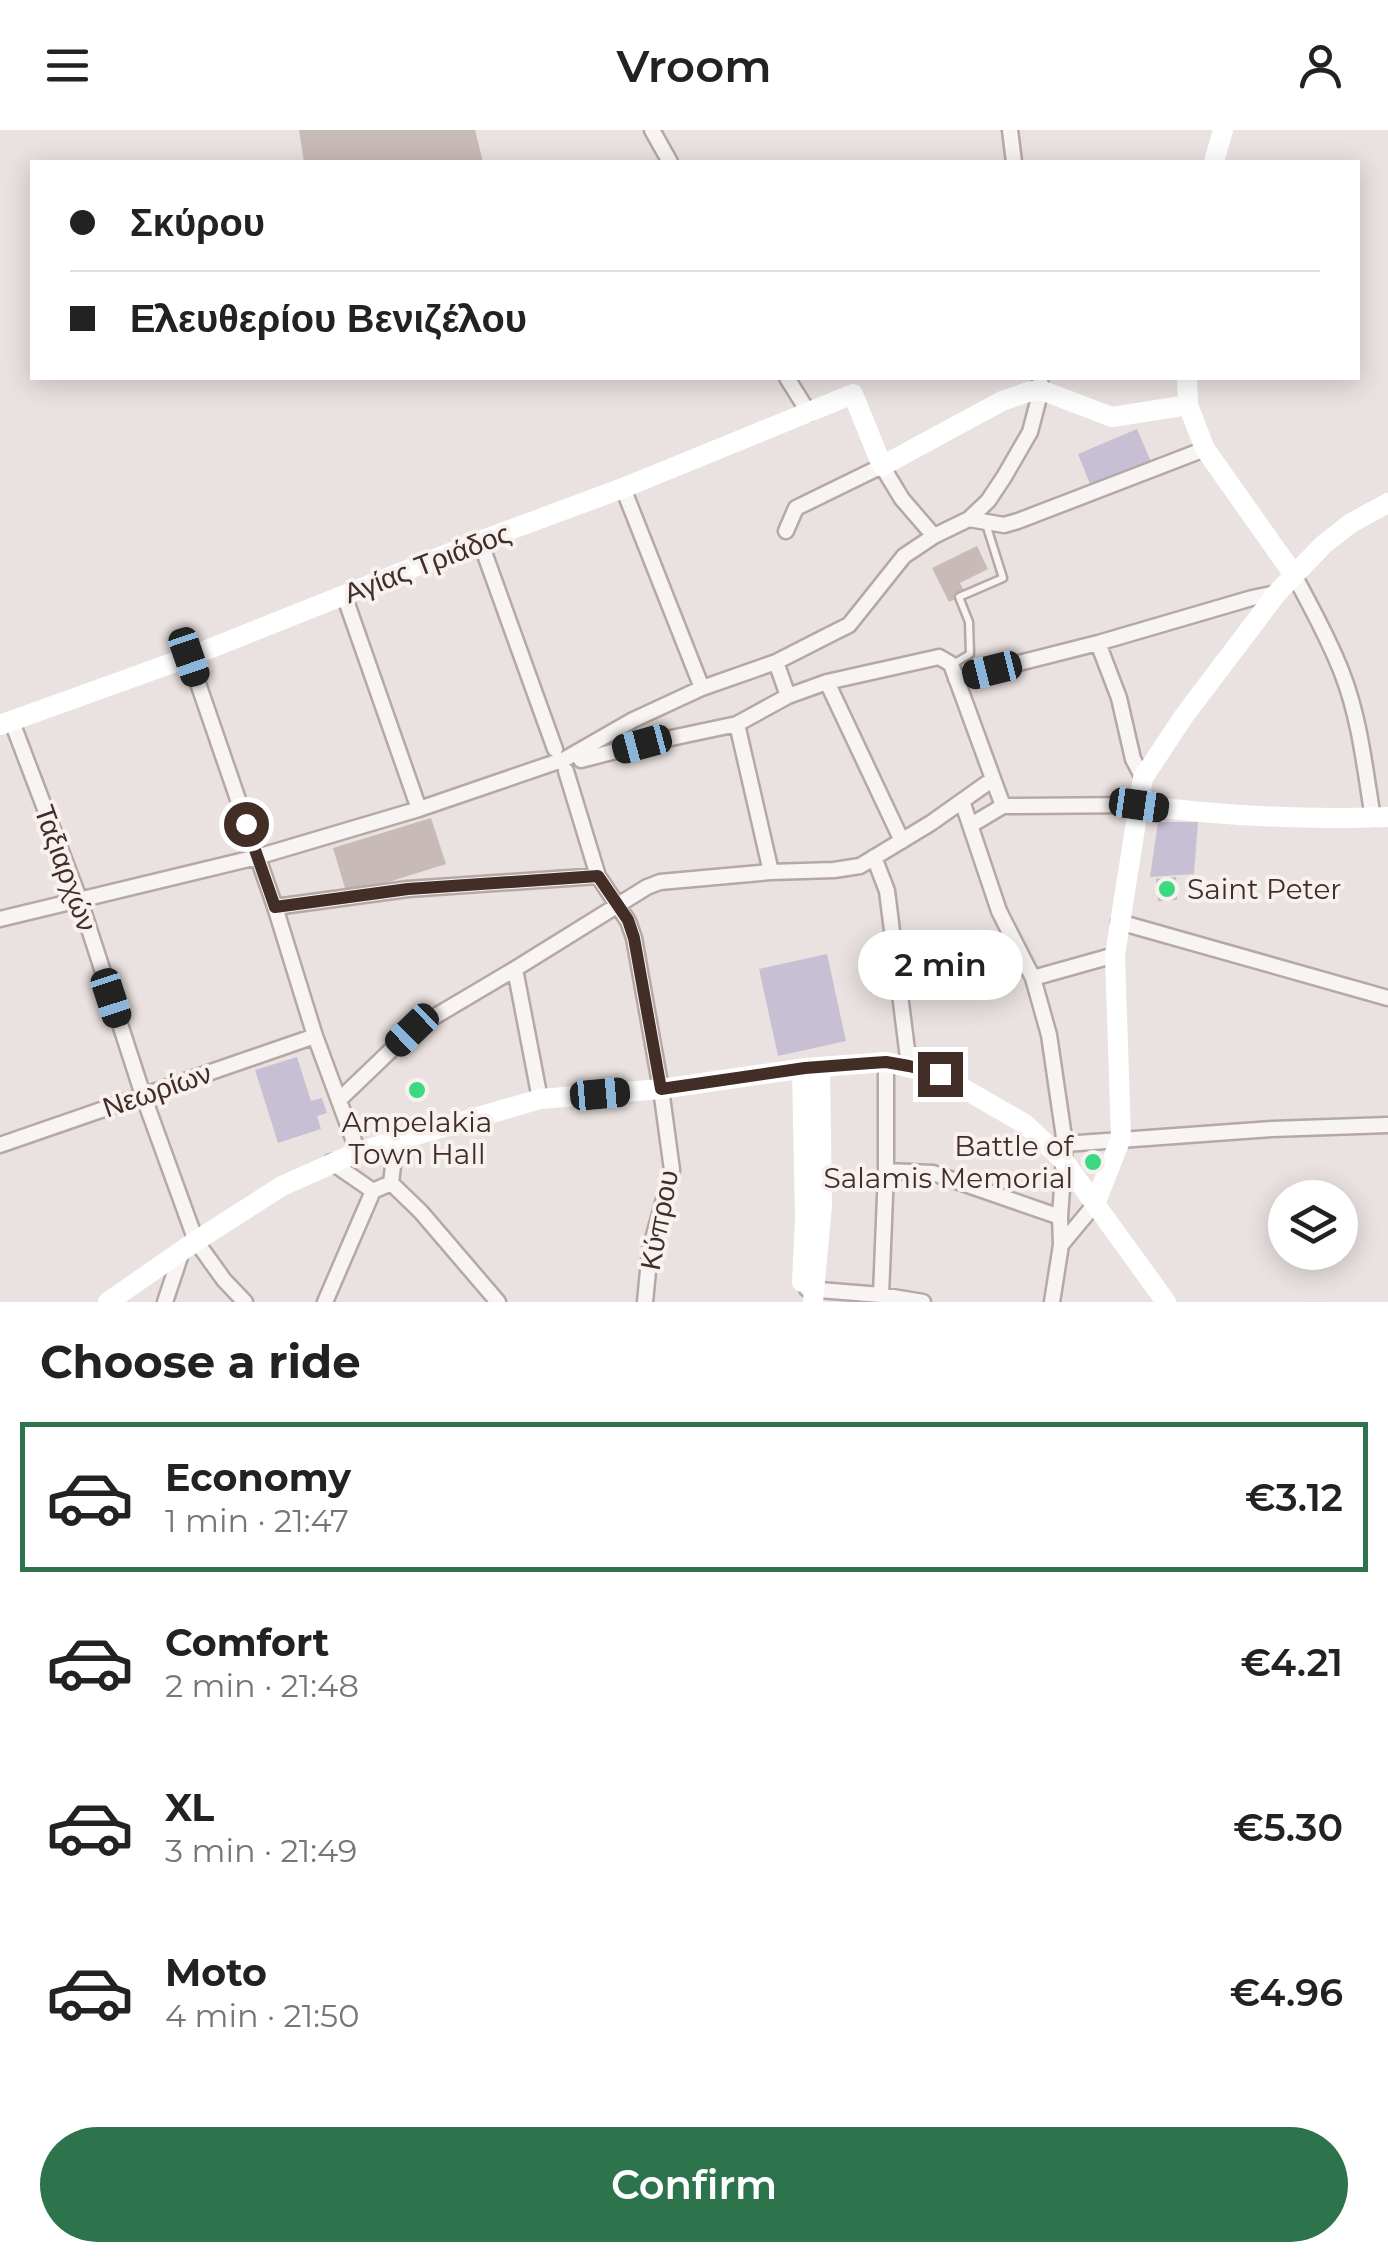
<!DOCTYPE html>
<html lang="en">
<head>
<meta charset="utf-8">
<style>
	:root { --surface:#fff; --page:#f2f2f2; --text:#222; --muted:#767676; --line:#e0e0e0; --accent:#2d744c }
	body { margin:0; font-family:Montserrat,sans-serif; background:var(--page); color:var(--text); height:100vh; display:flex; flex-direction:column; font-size:38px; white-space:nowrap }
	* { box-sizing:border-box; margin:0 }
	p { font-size:32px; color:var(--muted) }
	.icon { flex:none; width:55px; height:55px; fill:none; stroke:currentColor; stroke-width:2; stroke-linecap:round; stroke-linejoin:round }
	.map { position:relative; height:1172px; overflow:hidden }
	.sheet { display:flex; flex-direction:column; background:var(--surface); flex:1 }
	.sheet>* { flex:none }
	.hud { position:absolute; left:30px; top:30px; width:1330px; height:220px; border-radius:0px; box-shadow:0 5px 25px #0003; display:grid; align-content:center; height:220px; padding:0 40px; background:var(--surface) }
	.buttons { position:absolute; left:1268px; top:1050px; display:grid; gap:20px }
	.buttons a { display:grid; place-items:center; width:90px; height:90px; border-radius:50%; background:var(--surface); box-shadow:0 5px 25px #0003; font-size:50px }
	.end { position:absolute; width:45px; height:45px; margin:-22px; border:12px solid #432d27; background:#fff; box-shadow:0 0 0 5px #fff }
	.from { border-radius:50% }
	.bubble { position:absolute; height:70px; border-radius:35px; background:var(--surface); box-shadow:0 5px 25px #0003; font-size:32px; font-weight:600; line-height:70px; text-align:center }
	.car { position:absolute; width:30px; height:60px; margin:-30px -15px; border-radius:12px; box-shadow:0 0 8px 2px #0007; background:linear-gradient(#222 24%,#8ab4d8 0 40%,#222 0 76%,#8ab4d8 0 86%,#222 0) }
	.hud b { display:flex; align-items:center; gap:35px; height:95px; font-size:38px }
	.hud b+b { border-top:2px solid var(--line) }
	.hud i { width:25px; height:25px; background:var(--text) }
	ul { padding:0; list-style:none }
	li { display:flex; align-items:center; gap:30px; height:150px; margin:0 20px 15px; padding:0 20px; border:5px solid transparent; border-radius:0px }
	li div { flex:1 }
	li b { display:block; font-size:38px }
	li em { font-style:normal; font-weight:600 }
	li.active { border-color:var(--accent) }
	li>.icon { width:90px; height:90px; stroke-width:1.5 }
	h2 { padding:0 40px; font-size:45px; line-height:120px }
	.cta { display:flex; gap:20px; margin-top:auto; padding:20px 40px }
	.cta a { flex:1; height:115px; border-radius:60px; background:var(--accent); color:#fff; font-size:40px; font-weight:600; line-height:115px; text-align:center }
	header { display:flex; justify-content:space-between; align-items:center; height:130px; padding:0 40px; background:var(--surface); font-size:45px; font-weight:600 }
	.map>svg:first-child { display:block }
	.park { fill:#c7c0d5 }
	.building { fill:#c8bab7 }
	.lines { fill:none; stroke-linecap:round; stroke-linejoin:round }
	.lane-casing { stroke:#b5a8a5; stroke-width:11 }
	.street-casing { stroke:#b5a8a5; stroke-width:19 }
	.lane { stroke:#f8f4f3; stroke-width:6 }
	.street { stroke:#f8f4f3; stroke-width:14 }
	.secondary { stroke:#fff; stroke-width:20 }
	.route { stroke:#432d27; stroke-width:12 }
	.poi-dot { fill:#3bd980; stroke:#f7f1f0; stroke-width:4 }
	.labels { text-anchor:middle; stroke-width:8; stroke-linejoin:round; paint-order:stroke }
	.street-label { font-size:28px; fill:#432d27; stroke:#f7f1f0 }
	.poi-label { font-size:28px; fill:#432d27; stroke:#f7f1f0; text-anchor:start }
</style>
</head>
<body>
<header><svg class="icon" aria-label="menu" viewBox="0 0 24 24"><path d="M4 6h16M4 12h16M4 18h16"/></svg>Vroom<svg class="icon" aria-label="person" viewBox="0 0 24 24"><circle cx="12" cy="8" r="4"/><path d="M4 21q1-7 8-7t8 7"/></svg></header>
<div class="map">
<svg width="1388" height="1172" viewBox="0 0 1388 1172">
	<rect width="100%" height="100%" fill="#eae2e0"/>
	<path class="park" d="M1137 299 1152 334 1092 359 1078 324Z
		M1158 692H1198L1194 744 1150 747Z
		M827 824 846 911 778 926 759 839Z
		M297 927 311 971 322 968 327 983 317 986 321 999 278 1013 255 940Z"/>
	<path class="building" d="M299 0H475L483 32H304Z
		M977 416 988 439 960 453 966 464 949 472 932 438Z
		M431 688 446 734 347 765 333 718Z
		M1176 747 1177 770 1158 771 1156 749Z"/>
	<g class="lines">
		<defs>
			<path id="lane" d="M953 534 970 524 969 492 959 467 1003 448 986 394"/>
			<path id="street" d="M652 0 670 32
				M1010 0 1014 32
				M787 248 809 283
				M623 358 702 558
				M969 389 1004 395 1018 391 1205 319
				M786 401 796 378 882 336 902 369 934 406
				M480 411 555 619
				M1294 445C1311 477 1329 509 1342 543 1360 589 1365 640 1373 688
				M344 465 419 679
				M1098 513 1119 568 1133 629 1143 648
				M189 527 275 777 315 906 358 1022
				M776 532 788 566
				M956 549 1098 513 1252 468 1277 463
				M827 552 902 711
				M12 592 80 771 143 965 196 1111 224 1150 245 1172
				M737 594 771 742
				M581 630 643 614 737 594 788 566 827 552 939 527 951 534 1003 676 1139 675
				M566 641 598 746 628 791 634 808 661 959 672 1040 650 1120 645 1172
				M962 671 999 781 1033 848 1049 905 1065 1014
				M971 695 1003 676
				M874 727 887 761 909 936
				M275 777 408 759 598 746
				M0 789 257 727 419 679 565 629 633 590 702 558 776 532 829 505 849 495 904 426 934 406 969 389 988 371 1004 347 1030 302 1041 260 1040 248
				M1119 792 1388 868
				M515 839 540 969
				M1033 848 1115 825
				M339 970 412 900 515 839 647 757 660 752 771 742 834 740 860 736 931 693 993 649
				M0 1015 315 906
				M331 1032 373 1061 391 1053 421 1082 498 1172
				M886 1041 933 1043 1060 1087
				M391 1053 396 1010
				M1061 1115 1060 1087 1065 1014 1272 999 1388 995
				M807 1159 881 1165 923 1172
				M881 1165 886 1041V932
				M165 1172 182 1121
				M325 1172 373 1061
				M1052 1172 1061 1115 1095 1074"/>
		</defs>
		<use href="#lane" class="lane-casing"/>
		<use href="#street" class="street-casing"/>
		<use href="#lane" class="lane"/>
		<use href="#street" class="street"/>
		<path class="secondary" d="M1214 32 1223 0
			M1187 248 1188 275 1205 319 1294 445
			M0 595 189 527 480 411 623 358 853 264 882 336 1002 271 1028 262 1041 260 1112 287 1188 275
			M1139 675C1221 686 1305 690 1388 687
			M802 939 805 1088 802 1152
			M1095 1074 1121 1008 1115 825 1143 648 1184 586 1277 463 1323 415 1351 393 1388 373
			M108 1172 196 1111 282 1056 358 1022 540 969 661 959 805 938 886 932 940 945 1025 994 1064 1031 1166 1172
			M813 1172 822 1075 820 937"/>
	</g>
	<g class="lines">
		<path class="route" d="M246 694 275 777 408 759 598 746 628 790 634 808 661 959 805 938 871 933 886 932 909 936 940 944"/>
	</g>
	<g class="poi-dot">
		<circle cx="1167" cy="759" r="10"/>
		<circle cx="417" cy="960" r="10"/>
		<circle cx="1093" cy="1032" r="10"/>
	</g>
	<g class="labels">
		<g class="street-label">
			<text transform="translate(427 433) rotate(-21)" y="10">Αγίας Τριάδος</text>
			<text transform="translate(66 738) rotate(70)" y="10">Ταξιαρχών</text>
			<text transform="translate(157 960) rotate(-19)" y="10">Νεωρίων</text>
			<text transform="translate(659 1090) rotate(-79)" y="10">Κύπρου</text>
		</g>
		<g class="poi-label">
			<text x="1187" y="769">Saint Peter</text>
			<text x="417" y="1002" text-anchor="middle">Ampelakia<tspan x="417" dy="32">Town Hall</tspan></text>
			<text x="1073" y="1026" text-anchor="end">Battle of<tspan x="1073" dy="32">Salamis Memorial</tspan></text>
		</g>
	</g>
</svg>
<div class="buttons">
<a><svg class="icon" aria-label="layers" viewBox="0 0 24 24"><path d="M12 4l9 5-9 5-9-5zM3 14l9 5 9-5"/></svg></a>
</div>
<i class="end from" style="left:246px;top:694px"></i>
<i class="end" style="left:940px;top:944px"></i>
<div class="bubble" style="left:858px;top:800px;width:165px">2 min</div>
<i class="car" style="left:189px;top:527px;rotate:161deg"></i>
<i class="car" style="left:992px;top:540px;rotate:256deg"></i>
<i class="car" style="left:642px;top:614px;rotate:255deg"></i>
<i class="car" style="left:1139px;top:675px;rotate:98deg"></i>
<i class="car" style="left:111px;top:868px;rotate:162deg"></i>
<i class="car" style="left:412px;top:900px;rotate:226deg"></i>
<i class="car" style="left:600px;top:964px;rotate:85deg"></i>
<div class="hud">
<b><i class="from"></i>Σκύρου</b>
<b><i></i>Ελευθερίου Βενιζέλου</b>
</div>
</div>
<section class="sheet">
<h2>Choose a ride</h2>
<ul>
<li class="active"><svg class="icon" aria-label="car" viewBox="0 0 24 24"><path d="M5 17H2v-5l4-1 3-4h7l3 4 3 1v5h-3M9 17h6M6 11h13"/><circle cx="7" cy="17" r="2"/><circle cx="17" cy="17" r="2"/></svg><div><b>Economy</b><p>1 min · 21:47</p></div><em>€3.12</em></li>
<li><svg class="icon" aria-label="car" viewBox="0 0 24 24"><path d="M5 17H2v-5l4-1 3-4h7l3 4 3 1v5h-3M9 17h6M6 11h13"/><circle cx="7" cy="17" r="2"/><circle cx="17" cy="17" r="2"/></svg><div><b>Comfort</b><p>2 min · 21:48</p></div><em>€4.21</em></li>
<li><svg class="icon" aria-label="car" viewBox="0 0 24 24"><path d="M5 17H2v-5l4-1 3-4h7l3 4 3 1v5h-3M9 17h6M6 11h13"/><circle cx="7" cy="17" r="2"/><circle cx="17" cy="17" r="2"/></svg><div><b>XL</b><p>3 min · 21:49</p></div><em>€5.30</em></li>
<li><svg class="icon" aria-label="car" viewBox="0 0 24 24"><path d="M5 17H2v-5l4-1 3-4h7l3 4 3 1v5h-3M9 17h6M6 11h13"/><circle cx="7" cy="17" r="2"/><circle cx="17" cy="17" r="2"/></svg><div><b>Moto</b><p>4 min · 21:50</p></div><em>€4.96</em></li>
</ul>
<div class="cta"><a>Confirm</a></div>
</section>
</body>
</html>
